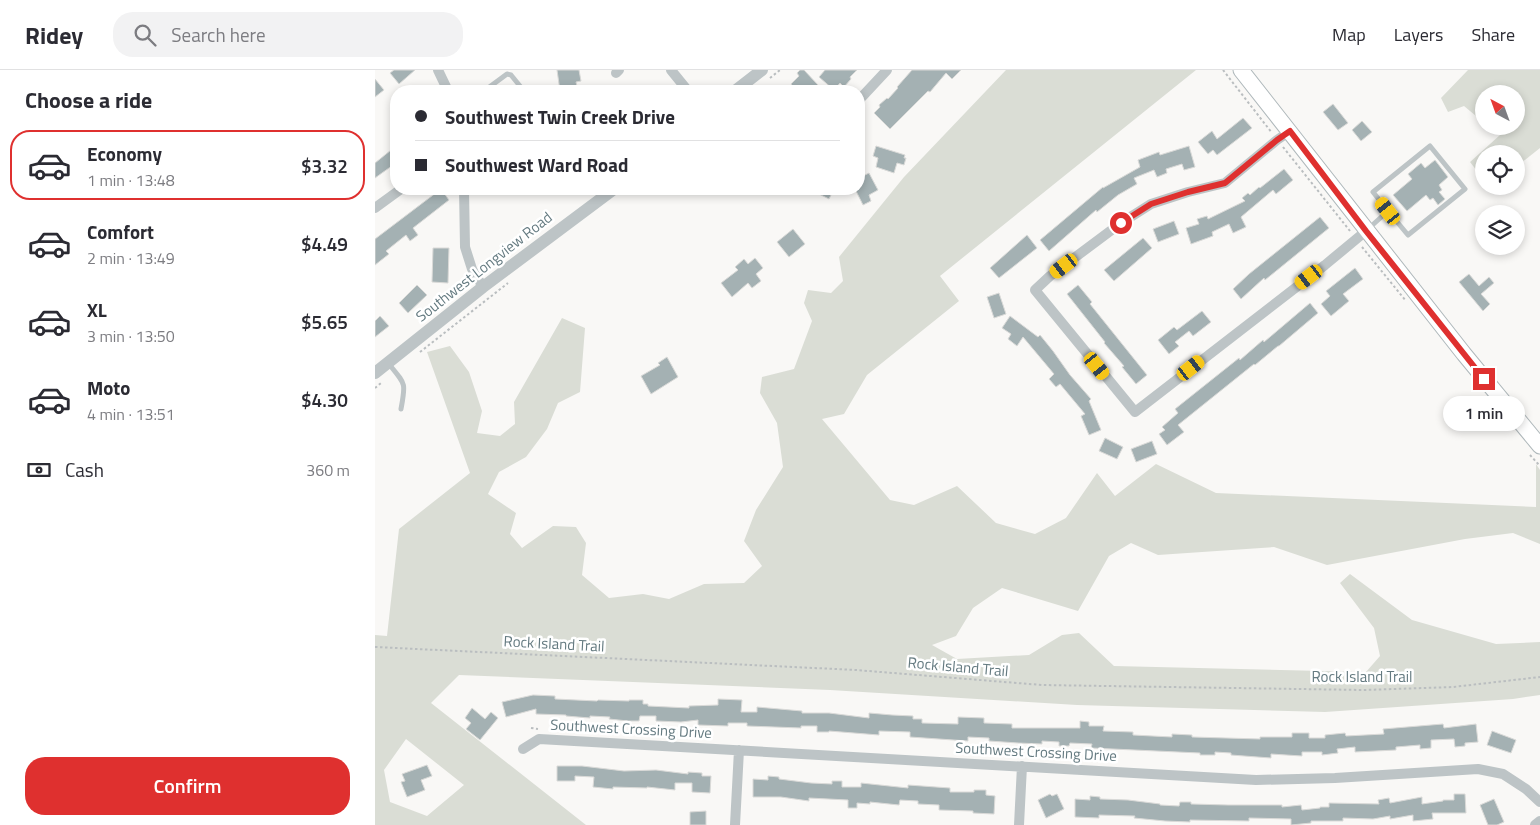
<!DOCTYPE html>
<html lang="en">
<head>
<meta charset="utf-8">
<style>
	:root { --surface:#fff; --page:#f2f2f3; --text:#2b2b33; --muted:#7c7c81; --line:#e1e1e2; --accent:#df302f }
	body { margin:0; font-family:"Titillium Web",sans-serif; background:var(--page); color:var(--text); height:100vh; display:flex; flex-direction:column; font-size:19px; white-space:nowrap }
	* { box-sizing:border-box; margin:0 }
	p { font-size:16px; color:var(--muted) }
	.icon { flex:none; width:28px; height:28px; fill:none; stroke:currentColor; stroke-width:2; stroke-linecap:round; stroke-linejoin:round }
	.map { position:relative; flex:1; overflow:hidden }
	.details { display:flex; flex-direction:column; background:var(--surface); width:375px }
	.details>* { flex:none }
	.top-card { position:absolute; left:15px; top:15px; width:475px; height:110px; border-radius:20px; box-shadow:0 2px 8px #0003; display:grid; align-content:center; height:110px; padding:0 25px; background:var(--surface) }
	.needle { width:32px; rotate:319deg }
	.controls { position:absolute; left:1100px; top:15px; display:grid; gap:10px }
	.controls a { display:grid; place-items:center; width:50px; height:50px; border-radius:50%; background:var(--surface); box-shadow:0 2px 8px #0003; font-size:25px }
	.end { position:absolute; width:22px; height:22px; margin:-11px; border:6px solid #df302f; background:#fff; box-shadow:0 0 0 2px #fff }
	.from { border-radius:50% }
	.bubble { position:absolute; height:35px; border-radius:18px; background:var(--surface); box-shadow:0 2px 8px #0003; font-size:16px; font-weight:600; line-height:35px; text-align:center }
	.car { position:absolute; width:15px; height:30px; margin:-15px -8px; border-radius:6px; box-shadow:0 0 4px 1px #0007; background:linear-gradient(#f5c518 24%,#345 0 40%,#f5c518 0 76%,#345 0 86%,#f5c518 0) }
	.top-card b { display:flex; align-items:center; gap:18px; height:48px; font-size:19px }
	.top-card b+b { border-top:1px solid var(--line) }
	.top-card i { width:12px; height:12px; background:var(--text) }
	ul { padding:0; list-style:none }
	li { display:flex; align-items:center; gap:15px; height:70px; margin:0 10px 8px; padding:0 15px; border:2px solid transparent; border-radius:20px }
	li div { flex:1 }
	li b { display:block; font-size:19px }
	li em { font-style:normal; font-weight:600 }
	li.on { border-color:var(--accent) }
	li>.icon { width:45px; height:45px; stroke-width:1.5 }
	h2 { padding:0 25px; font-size:22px; line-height:60px }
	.pay { display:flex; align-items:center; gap:12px; height:55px; padding:0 25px; font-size:19px }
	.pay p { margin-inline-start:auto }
	.cta { display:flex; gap:10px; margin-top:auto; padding:10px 25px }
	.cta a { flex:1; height:58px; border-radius:20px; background:var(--accent); color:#fff; font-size:20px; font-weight:600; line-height:58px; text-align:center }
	header { display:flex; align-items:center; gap:30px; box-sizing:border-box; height:70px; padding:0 25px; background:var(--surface); border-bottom:1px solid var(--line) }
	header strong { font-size:24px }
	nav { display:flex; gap:28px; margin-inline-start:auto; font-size:18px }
	.search { width:350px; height:45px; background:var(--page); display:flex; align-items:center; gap:12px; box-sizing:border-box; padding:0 18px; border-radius:20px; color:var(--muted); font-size:19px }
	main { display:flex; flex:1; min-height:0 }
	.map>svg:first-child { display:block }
	.green { fill:#daddd5; fill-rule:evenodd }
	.building { fill:#a4b1b3; stroke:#dadad8 }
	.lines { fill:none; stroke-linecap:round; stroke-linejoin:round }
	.secondary-casing { stroke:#afb8bb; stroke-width:17 }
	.path { stroke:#babec0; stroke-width:2; stroke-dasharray:2.5 2.5; stroke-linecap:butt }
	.service { stroke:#bdc4c6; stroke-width:5 }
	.minor { stroke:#bdc4c6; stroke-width:10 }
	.tertiary { stroke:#bdc4c6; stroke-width:12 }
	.secondary { stroke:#fff; stroke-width:15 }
	.route { stroke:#df302f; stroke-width:6 }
	.labels { text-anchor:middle; stroke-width:5; stroke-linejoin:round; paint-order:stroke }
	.street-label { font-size:15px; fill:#647a80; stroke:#fff }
</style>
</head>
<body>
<header>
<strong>Ridey</strong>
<div class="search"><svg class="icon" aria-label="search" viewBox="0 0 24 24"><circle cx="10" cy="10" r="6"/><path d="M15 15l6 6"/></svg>Search here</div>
<nav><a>Map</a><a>Layers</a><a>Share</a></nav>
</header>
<main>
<section class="details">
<h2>Choose a ride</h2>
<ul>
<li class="on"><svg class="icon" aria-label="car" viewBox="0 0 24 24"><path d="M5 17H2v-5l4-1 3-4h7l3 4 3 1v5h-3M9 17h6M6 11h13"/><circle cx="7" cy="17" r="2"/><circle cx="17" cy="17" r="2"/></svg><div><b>Economy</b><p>1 min · 13:48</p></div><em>$3.32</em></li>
<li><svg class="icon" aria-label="car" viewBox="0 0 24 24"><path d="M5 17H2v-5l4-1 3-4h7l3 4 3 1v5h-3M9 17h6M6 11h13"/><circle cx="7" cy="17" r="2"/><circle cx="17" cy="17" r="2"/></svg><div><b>Comfort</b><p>2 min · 13:49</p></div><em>$4.49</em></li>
<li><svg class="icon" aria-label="car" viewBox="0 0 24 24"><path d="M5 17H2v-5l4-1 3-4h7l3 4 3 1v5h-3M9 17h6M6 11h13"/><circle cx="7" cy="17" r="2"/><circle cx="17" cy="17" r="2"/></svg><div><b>XL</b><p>3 min · 13:50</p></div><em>$5.65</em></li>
<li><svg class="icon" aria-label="car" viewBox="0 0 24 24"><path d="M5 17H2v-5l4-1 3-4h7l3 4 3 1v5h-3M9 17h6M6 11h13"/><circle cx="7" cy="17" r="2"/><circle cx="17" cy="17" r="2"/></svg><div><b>Moto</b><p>4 min · 13:51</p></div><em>$4.30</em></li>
</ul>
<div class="pay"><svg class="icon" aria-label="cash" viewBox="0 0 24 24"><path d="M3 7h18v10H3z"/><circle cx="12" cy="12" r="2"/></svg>Cash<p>360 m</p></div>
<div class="cta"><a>Confirm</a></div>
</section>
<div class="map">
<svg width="1165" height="755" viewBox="0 0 1165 755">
	<rect width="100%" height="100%" fill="#f9f8f6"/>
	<path class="green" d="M631 0H821L565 206 584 231 492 305 469 344 447 349 515 430 539 435 582 416 621 453 660 464 691 448 722 403 740 426 781 394 841 423 1161 437V394L1165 400V474L1138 463 1090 469 952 495 899 477 783 485 756 473 734 486 703 541 627 518 598 538 581 566 557 575 582 589 654 585 687 565 704 563 739 596 991 602 1005 586 999 558 965 513 975 504 1037 550 1121 574 1165 572V625L1138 629 950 642 702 635 455 620 84 605 56 633 211 755H0V565L12 566 24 459 95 403 52 282 75 276 94 302 107 341 102 363 125 366 140 354 139 332 187 248 210 258 205 322 183 333 172 359 151 387 124 402 113 424 141 443 135 464 147 478 178 456 201 457 211 473 207 505 234 528 268 524 294 529 329 514 369 513 387 496 369 471 381 440 408 397 402 353 385 323 387 307 419 299 437 251 429 233 433 220 456 223 468 211 464 187 529 107ZM31 669 89 715 52 746 15 732 9 700Z
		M1093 0H1165V78L1141 97V84H1109V110L1095 92 1135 56H1141V24H1109V38L1101 46 1089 36 1073 42 1066 28Z"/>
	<path class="building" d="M19 0H40L24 14 15 3Z
		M182 0H204L206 11 201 12 203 20 185 21Z
		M425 0H429L443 15 437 21H422L416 14 424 6 422 3Z
		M450 0H482L475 7 476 9 469 17 465 13 459 20 444 7Z
		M537 0H586L577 9 571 3 555 22 553 21 515 59 499 43 505 37 504 35 512 28 513 29 523 18 522 17Z
		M0 9 9 20 0 27Z
		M958 34 973 53 963 60 948 42Z
		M868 48 877 58 842 85 838 80 833 84 823 72 837 61 842 69Z
		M987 51 997 62 986 71 977 60Z
		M21 76V93L0 108V93Z
		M501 76 530 85 529 88H531L529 95 522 93 519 103 501 97 503 88 498 86Z
		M814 76 820 97 809 100 807 94 791 99 792 103 782 107 779 100 759 108 762 114 743 125 722 142 721 140 674 181 665 170 728 117V118L765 97 763 90 784 82 785 85Z
		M1060 90 1073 107 1064 115 1067 120 1064 122 1070 129 1063 135 1058 128 1055 130 1051 125 1032 141 1018 125 1037 109 1033 104 1046 93 1050 98Z
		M909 99 918 110 901 124 898 120 866 147 871 157 858 163 854 154 837 162 838 166 816 174 811 158 824 154 822 149 832 146 833 149 870 131 867 128 873 123 875 125 884 117 885 118Z
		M494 103 503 120 494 125 496 131 488 135 480 119H484V108Z
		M66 119 74 130 38 158 43 165 35 171 31 165 11 181 14 184 0 195V169Z
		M434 119H459L454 129Z
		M945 147 954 158 890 210 889 208 866 229 858 219 874 204Z
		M799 151 804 164 783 172 778 159Z
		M418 159 430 174 414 187 402 172Z
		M652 165 662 178 624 208 615 198Z
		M768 168 777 178 739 211 729 200Z
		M58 178H74L73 213 57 212Z
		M380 188 388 198 381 204 386 211 377 218 373 213 357 227 346 213 363 200 360 197 369 189 373 194Z
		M980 198 988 209 968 224 974 231 956 246 946 234 955 226 951 221Z
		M1094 204 1104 216 1114 207 1119 213 1106 224 1115 234 1108 241 1084 212Z
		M42 215 52 225 33 243 24 233Z
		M703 215 717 232 715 234 772 305 761 314 747 297 749 296 729 273 730 272 692 224Z
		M624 223 631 244 619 248 612 227Z
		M935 233 943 243 904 276H903L880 295 879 294 803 355 809 362 792 375 784 364 790 360 787 357 803 343 800 339 864 288 865 290 888 270 889 272Z
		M827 241 836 252 818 266 814 261 800 272 804 276 794 284 783 270 799 257 802 260Z
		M5 246 14 256 0 267V251Z
		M635 246 663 267 665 265 678 281 695 305 716 329 714 331 726 360 714 365 706 346 710 344 685 314 681 317 674 309 679 304 648 267 642 276 633 269 636 264 627 258Z
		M292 287 303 307 276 324 266 306 285 295 283 293Z
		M730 368 748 377 742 389 724 381Z
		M777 371 782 384 761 392 756 379Z
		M158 625 180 626V629L222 631 223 630 254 631V630H268V634H273V636L314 638V636L343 635V629L367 630 366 642H382V637L427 641V643H454L494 648V643L517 645 538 646V649H547V653L583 654V647L609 648V653L637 654V658H705V651L714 652V656H729L728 661 758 662V665L797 667V664L817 665V667L885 669V667H917V663H934V668H950V665L970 663 971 666 1009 664 1008 659 1068 654 1069 658 1101 654 1103 672 1090 673V676L1080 677 1079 669 1056 670V678L1045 679V675L1021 677V680L980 682V677L962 679 963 683 947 685V682H927V686L896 684V688L856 685V683L840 682V685H825V683L716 678 717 674 695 673 694 676H684V672L667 671V674L643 673 614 671V668L593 667V671L535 667V662L504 661V665L454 661V662H442V656H426V658L372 656V653H353V656L323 655V650L306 652 281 651V646H265L264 651H253L234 649 235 647 215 646V648L191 646V645L161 644V639L131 647 127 632Z
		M97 638 110 649 116 642 123 648 105 670 91 659 96 653 90 648Z
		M1117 661 1141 670 1136 683 1112 675Z
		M52 695 57 706 46 710 50 720 32 727 26 712 30 711 27 704Z
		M182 696H207L249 701 281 700 313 704V702L327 703V706H336L335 723 317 722V713H300V720L272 717V718L238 717V719L218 717 219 707 200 706V711H182Z
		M393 706 404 707V709L436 713 457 714V711H467V717H486V713L533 718V715L575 718V722H599V720H611V725L620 726 619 744 598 743V741L564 740V735L543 734V731L525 730 524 735 495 732V734L482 733V738H473V730L434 728V731L406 727H378V709L393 710Z
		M675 724 677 726 682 724 689 739 671 748 663 730Z
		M1079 724H1090L1091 743H1057L1058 749 1038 751V745L1015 749V746L998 749 968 748V751H936V753L916 755V749L874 748V751L815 750V752L790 751 759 748 760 746 724 745V748L700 747V729L715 730V726L725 727V729L753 730 785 734V735L804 736 805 732H816V734L853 735H907V737L926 735 927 740 945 738V737H954V733L1004 734 1003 730 1014 728 1015 733 1047 727V734L1068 731V730H1079Z
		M1119 729 1129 752 1122 755H1113L1105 735Z
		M331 741V755H315V742Z"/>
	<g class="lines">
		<defs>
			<path id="secondary" d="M866 0 1089 284 1165 376"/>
		</defs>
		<use href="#secondary" class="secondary-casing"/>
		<path class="path" d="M848 0 897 63
			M395 8 405 0
			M908 77 975 161
			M987 177 1031 231
			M45 282 133 213
			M0 318 6 313
			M1155 385 1165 396
			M0 577 481 600 667 615 988 620 1078 617 1165 607
			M156 658 163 659"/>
		<path class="service" d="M109 21 132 4 136 5 149 21
			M993 159 1013 141 998 122 1055 76 1090 119 1033 165 1013 141
			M13 293C31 315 31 312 26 339"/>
		<path class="minor" d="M63 0 73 21
			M296 0 313 21
			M241 3 244 0
			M484 30 512 0
			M915 61 902 70 850 113 813 122 776 134 746 153 675 206 660 220 760 342 950 195 991 161
			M89 119 90 177 97 199 108 217
			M0 138 26 119
			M148 679 164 669 881 710 960 708 1103 699 1128 704 1151 719 1165 732
			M360 755 364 680
			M644 755 647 696
			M1160 755 1165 751"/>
		<path class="tertiary" d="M360 21 387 0
			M0 303 108 217 239 119"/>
		<use href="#secondary" class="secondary"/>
	</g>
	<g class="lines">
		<path class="route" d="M746 153 776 134 813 122 850 113 902 70 915 61 991 161 1109 309"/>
	</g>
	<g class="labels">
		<g class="street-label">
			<text transform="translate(109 197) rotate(-38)" y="5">Southwest Longview Road</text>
			<text transform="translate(179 574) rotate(3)" y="5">Rock Island Trail</text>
			<text transform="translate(583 597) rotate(5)" y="5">Rock Island Trail</text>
			<text x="987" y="612">Rock Island Trail</text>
			<text transform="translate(256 659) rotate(3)" y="5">Southwest Crossing Drive</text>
			<text transform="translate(661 682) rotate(3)" y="5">Southwest Crossing Drive</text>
		</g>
	</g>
</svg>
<div class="controls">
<a><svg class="needle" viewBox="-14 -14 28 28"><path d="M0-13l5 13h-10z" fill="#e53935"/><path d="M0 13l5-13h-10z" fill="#7c7c81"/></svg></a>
<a><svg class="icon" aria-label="locate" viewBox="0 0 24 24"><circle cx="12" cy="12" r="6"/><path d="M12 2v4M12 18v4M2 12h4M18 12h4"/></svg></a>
<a><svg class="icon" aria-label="layers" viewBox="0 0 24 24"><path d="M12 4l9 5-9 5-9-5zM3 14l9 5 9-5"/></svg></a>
</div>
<i class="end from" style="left:746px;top:153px"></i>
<i class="end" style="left:1109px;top:309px"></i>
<div class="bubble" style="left:1068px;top:326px;width:82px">1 min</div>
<i class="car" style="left:1013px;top:141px;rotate:322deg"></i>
<i class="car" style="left:689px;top:196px;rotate:233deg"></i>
<i class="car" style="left:934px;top:207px;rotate:233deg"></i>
<i class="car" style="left:722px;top:296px;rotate:141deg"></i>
<i class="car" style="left:816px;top:298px;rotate:52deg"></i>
<div class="top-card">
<b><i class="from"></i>Southwest Twin Creek Drive</b>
<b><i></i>Southwest Ward Road</b>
</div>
</div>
</main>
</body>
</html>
